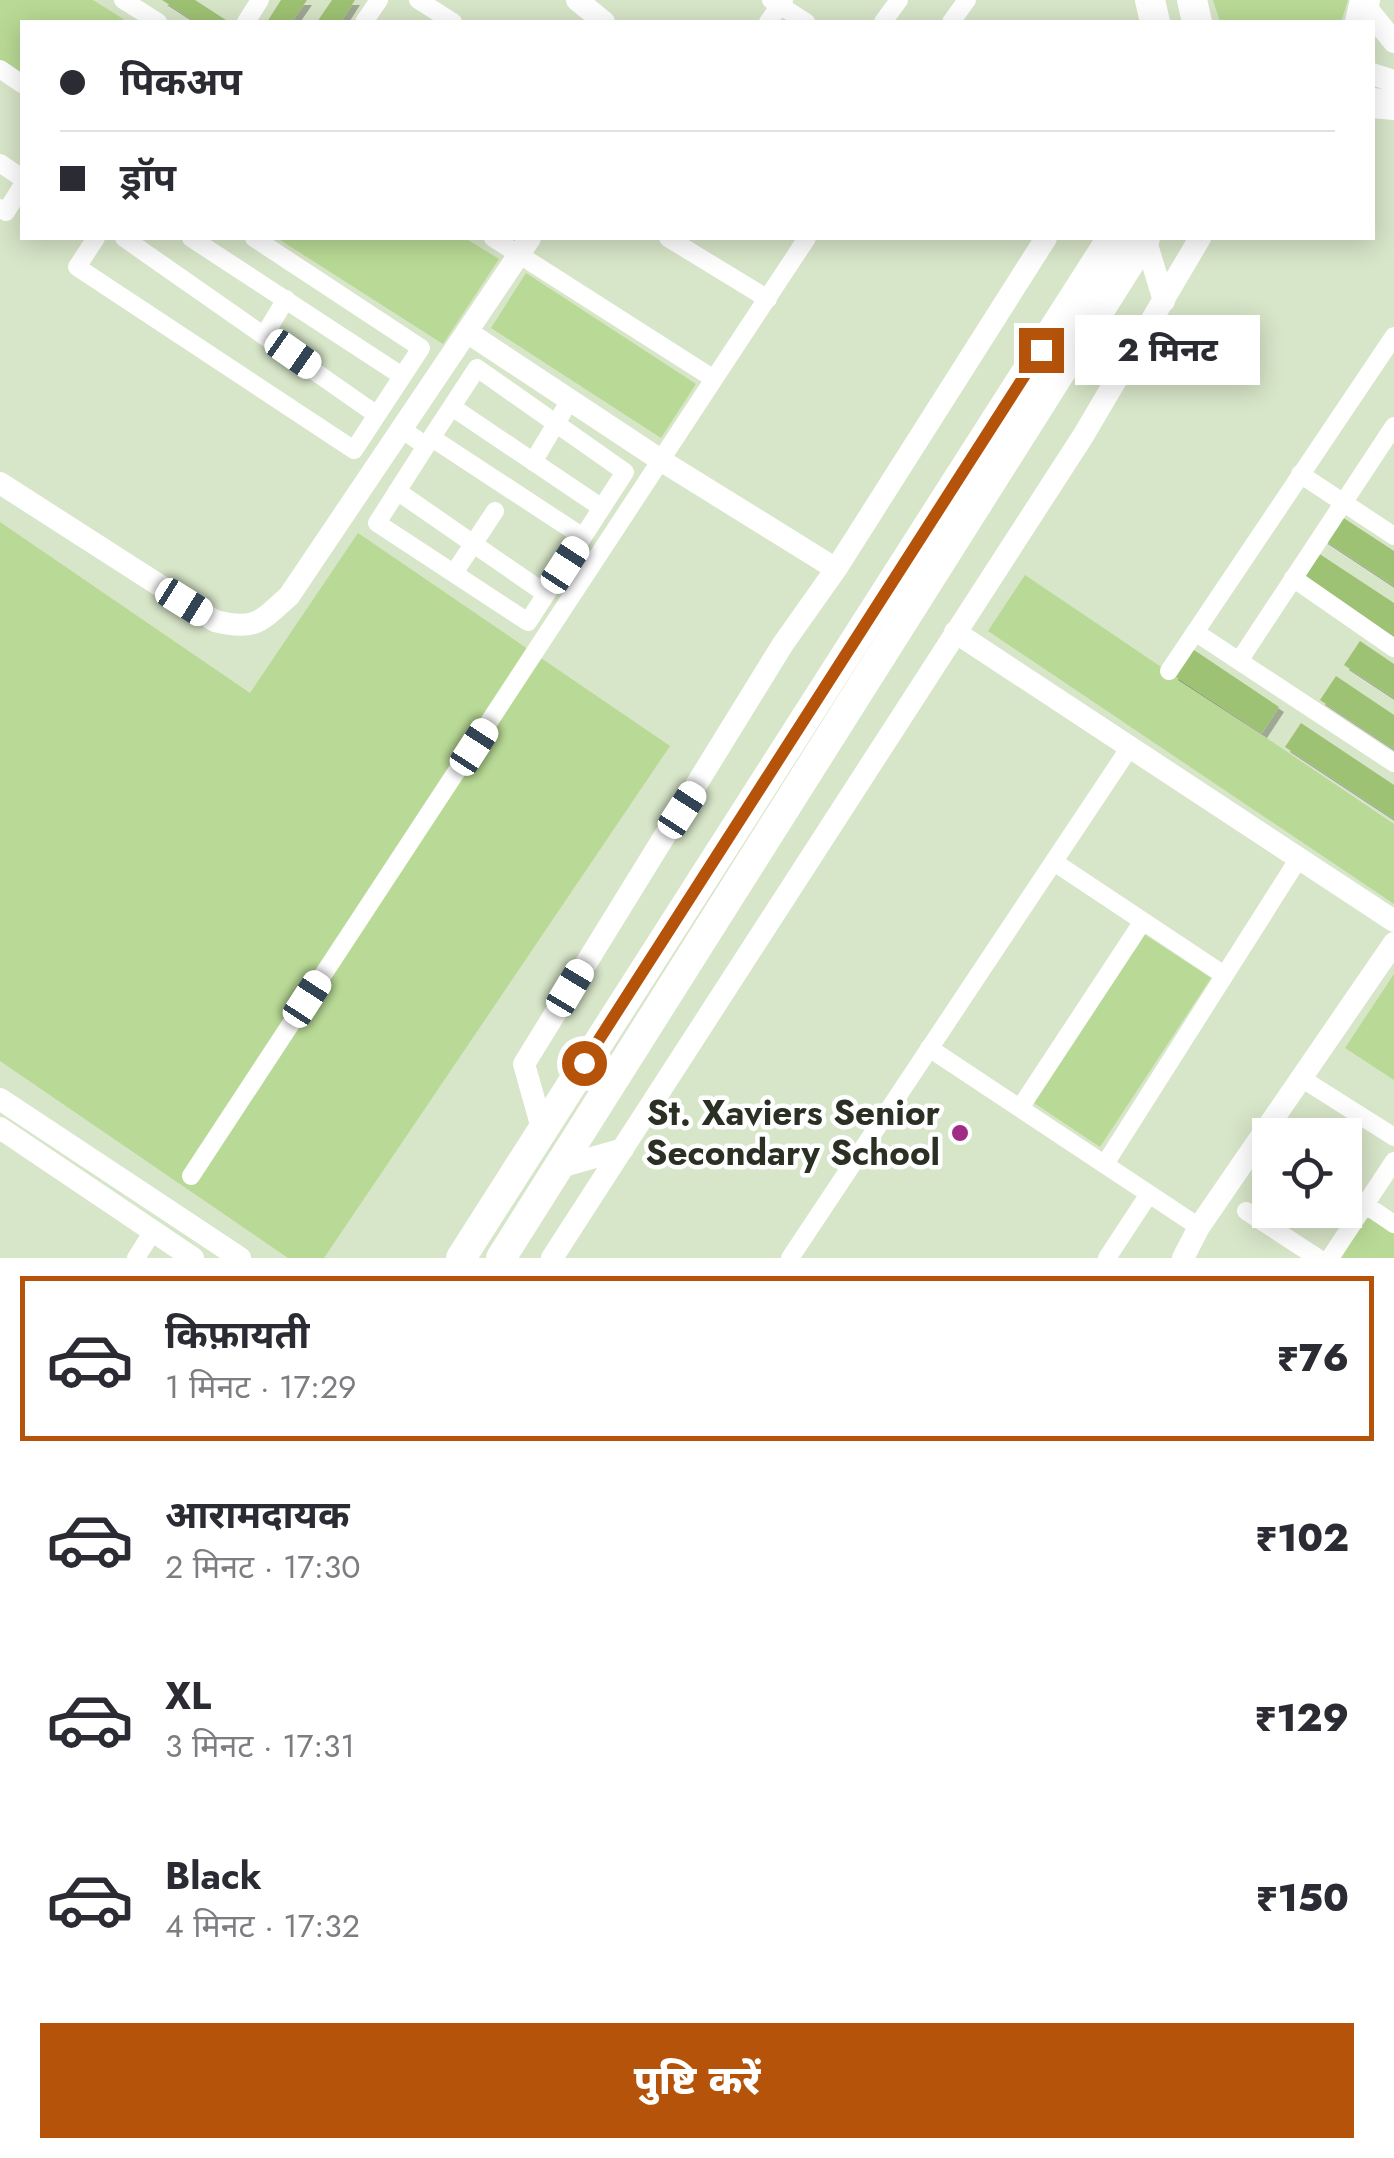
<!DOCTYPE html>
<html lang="hi">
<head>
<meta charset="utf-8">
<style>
	:root { --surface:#fff; --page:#f2f2f3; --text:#2b2b33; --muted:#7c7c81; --line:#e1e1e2; --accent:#b45309 }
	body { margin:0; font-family:Jost,"Noto Sans Devanagari",sans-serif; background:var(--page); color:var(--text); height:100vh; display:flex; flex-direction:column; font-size:38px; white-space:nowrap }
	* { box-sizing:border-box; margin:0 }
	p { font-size:32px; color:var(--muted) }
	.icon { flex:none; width:55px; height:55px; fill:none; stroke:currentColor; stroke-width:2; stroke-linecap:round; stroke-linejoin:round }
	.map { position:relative; height:1258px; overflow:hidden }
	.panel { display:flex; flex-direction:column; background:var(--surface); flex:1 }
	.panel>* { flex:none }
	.guide { position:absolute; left:20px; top:20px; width:1355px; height:220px; border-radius:0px; box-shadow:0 5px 25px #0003; display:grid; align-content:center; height:220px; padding:0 40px; background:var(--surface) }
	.fabs { position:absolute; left:1252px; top:1118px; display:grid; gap:20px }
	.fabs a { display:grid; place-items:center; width:110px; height:110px; border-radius:0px; background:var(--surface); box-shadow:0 5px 25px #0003; font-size:50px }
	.end { position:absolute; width:45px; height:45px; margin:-22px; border:12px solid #b45309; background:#fff; box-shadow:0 0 0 5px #fff }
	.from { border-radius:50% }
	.bubble { position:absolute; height:70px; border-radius:0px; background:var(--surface); box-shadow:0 5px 25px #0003; font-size:32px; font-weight:800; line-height:70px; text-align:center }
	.car { position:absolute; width:30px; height:60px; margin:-30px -15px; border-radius:12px; box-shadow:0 0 8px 2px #0007; background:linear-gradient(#fff 24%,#345 0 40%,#fff 0 76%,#345 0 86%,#fff 0) }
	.guide b { display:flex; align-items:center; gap:35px; height:95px; font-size:38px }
	.guide b+b { border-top:2px solid var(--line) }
	.guide i { width:25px; height:25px; background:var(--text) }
	ul { padding:18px 0 0; list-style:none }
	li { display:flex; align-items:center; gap:30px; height:165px; margin:0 20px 15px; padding:0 20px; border:5px solid transparent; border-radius:0px }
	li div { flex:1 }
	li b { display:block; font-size:38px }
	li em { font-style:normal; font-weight:800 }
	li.active { border-color:var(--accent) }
	li>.icon { width:90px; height:90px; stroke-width:1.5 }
	.cta { display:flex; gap:20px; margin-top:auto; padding:20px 40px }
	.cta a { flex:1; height:115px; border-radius:0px; background:var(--accent); color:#fff; font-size:40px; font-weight:800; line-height:115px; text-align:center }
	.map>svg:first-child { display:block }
	.green { fill:#b9da96 }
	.building { fill:#9ec273; filter:url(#shadow) }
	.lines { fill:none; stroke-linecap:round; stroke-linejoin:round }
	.street { stroke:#fff; stroke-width:18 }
	.secondary { stroke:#fff; stroke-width:22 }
	.highway { stroke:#fff; stroke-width:30 }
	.route { stroke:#b45309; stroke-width:12 }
	.poi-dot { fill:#a12c86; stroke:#fff; stroke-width:4 }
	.labels { text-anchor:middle; stroke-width:9; stroke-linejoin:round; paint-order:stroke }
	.poi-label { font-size:35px; font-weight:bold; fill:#2b3025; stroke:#fff; text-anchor:end }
</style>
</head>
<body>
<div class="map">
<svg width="1394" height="1258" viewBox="0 0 1394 1258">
	<defs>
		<filter id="shadow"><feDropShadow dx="5" dy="5" stdDeviation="0" flood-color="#0004"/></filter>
	</defs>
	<rect width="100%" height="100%" fill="#d7e5c8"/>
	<path class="green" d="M0 0H93L128 22H22V75L0 61Z
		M1213 0H1348L1341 22H1220Z
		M277 238H465L499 259 443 344Z
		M526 273 696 384 661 438 491 328Z
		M0 522 250 693 358 533 670 746 324 1258H288L0 1061Z
		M1025 575 1394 824V904L988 631Z
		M1144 934 1211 978 1100 1147 1034 1103Z
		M1394 974V1080L1345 1048Z
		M1365 1214 1394 1234V1258H1336Z"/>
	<path class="building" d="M162 0H195L229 22H196Z
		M281 0H307L292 22H267Z
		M332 0H355L341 22H317Z
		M1339 515 1394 551V586L1323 539Z
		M1315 551 1394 603V637L1299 574Z
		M1360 641 1394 664V698L1344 665Z
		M1191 648 1279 707 1262 733 1173 675Z
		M1336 676 1394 715V749L1320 700Z
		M1301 723 1394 785V819L1285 747Z"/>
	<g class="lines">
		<path class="street" d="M123 0 158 22
			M418 0 453 22
			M771 0 806 22
			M246 22 260 0
			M364 22 379 0
			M768 22 784 0
			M883 22 899 0
			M951 22 967 0
			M0 69 22 84
			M0 163 22 178
			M0 208 6 212 22 186
			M96 238 77 267 354 450 421 348 254 238
			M124 238 377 415
			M191 238 402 376
			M668 238 768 299
			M265 334 286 299
			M714 379 807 238
			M452 407 602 508
			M403 430 426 446 477 368 625 472 528 622 377 523 426 446
			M432 438 583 537
			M533 462 570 400
			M1300 474 1394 536
			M397 491 546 594
			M454 573 495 511
			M1293 578 1394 648
			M1195 632 1394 763
			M1239 661 1394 426
			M1169 671 1394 336
			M1054 862 1224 975
			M929 1048 1199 1227
			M1301 1078 1394 1137
			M1020 1108 1143 921
			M1105 1164 1299 858
			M191 1176 714 379 493 238
			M1345 1191 1394 1224
			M1246 1211 1318 1258
			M136 1258 153 1231
			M790 1258 1130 747
			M1107 1258 1149 1194
			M1330 1258 1394 1161"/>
		<path class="secondary" d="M577 0 604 22
			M1365 6 1394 42
			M1372 74 1394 81
			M1145 238 1164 301
			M467 332 662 461 836 569
			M0 483 215 621C255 631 260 622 289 596L530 238
			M955 632 1394 921
			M0 1099 240 1258
			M0 1128 193 1258
			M542 1128 524 1064 783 644 836 569 1046 238
			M557 1168 623 1149
			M552 1258 1083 436 1200 238
			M1183 1258 1199 1227 1394 943"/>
		<path class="highway" d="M1150 0 1155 22
			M1192 0 1197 22
			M1360 22 1365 0
			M1372 103 1394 105
			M461 1258 1112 238
			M501 1258 1145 238"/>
	</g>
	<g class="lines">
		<path class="route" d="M584 1063 1041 350"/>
	</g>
	<circle class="poi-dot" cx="960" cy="1133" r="10"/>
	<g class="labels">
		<g class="poi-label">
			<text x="940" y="1125">St. Xaviers Senior<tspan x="940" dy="40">Secondary School</tspan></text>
		</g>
	</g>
</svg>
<div class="fabs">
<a><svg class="icon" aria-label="locate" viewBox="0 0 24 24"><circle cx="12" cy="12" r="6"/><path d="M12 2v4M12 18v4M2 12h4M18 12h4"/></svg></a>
</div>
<i class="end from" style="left:584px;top:1063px"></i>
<i class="end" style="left:1041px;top:350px"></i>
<div class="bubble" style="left:1075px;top:315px;width:185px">2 मिनट</div>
<i class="car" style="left:293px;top:354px;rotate:125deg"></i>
<i class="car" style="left:565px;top:565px;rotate:33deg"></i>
<i class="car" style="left:184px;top:602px;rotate:122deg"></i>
<i class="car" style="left:474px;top:747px;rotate:33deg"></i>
<i class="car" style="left:682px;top:810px;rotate:33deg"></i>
<i class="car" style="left:570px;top:988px;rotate:31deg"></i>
<i class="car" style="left:307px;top:999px;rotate:33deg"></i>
<div class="guide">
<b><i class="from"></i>पिकअप</b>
<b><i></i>ड्रॉप</b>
</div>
</div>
<section class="panel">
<ul>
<li class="active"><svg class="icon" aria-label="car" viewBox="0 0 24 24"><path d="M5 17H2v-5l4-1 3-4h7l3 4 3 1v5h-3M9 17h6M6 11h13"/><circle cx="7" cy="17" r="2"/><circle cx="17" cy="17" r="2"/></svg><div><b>किफ़ायती</b><p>1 मिनट · 17:29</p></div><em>₹76</em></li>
<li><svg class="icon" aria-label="car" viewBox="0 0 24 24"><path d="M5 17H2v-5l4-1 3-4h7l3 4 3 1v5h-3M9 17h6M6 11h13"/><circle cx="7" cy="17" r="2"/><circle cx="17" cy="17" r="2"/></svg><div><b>आरामदायक</b><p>2 मिनट · 17:30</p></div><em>₹102</em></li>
<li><svg class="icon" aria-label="car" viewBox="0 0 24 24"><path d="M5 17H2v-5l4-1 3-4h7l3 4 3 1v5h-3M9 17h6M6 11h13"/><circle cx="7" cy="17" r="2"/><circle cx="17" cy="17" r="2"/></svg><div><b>XL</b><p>3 मिनट · 17:31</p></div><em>₹129</em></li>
<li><svg class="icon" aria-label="car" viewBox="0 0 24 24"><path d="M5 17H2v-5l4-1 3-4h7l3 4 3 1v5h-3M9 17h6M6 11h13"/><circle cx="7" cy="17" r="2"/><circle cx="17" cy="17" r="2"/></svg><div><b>Black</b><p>4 मिनट · 17:32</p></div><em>₹150</em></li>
</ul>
<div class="cta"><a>पुष्टि करें</a></div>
</section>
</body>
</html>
